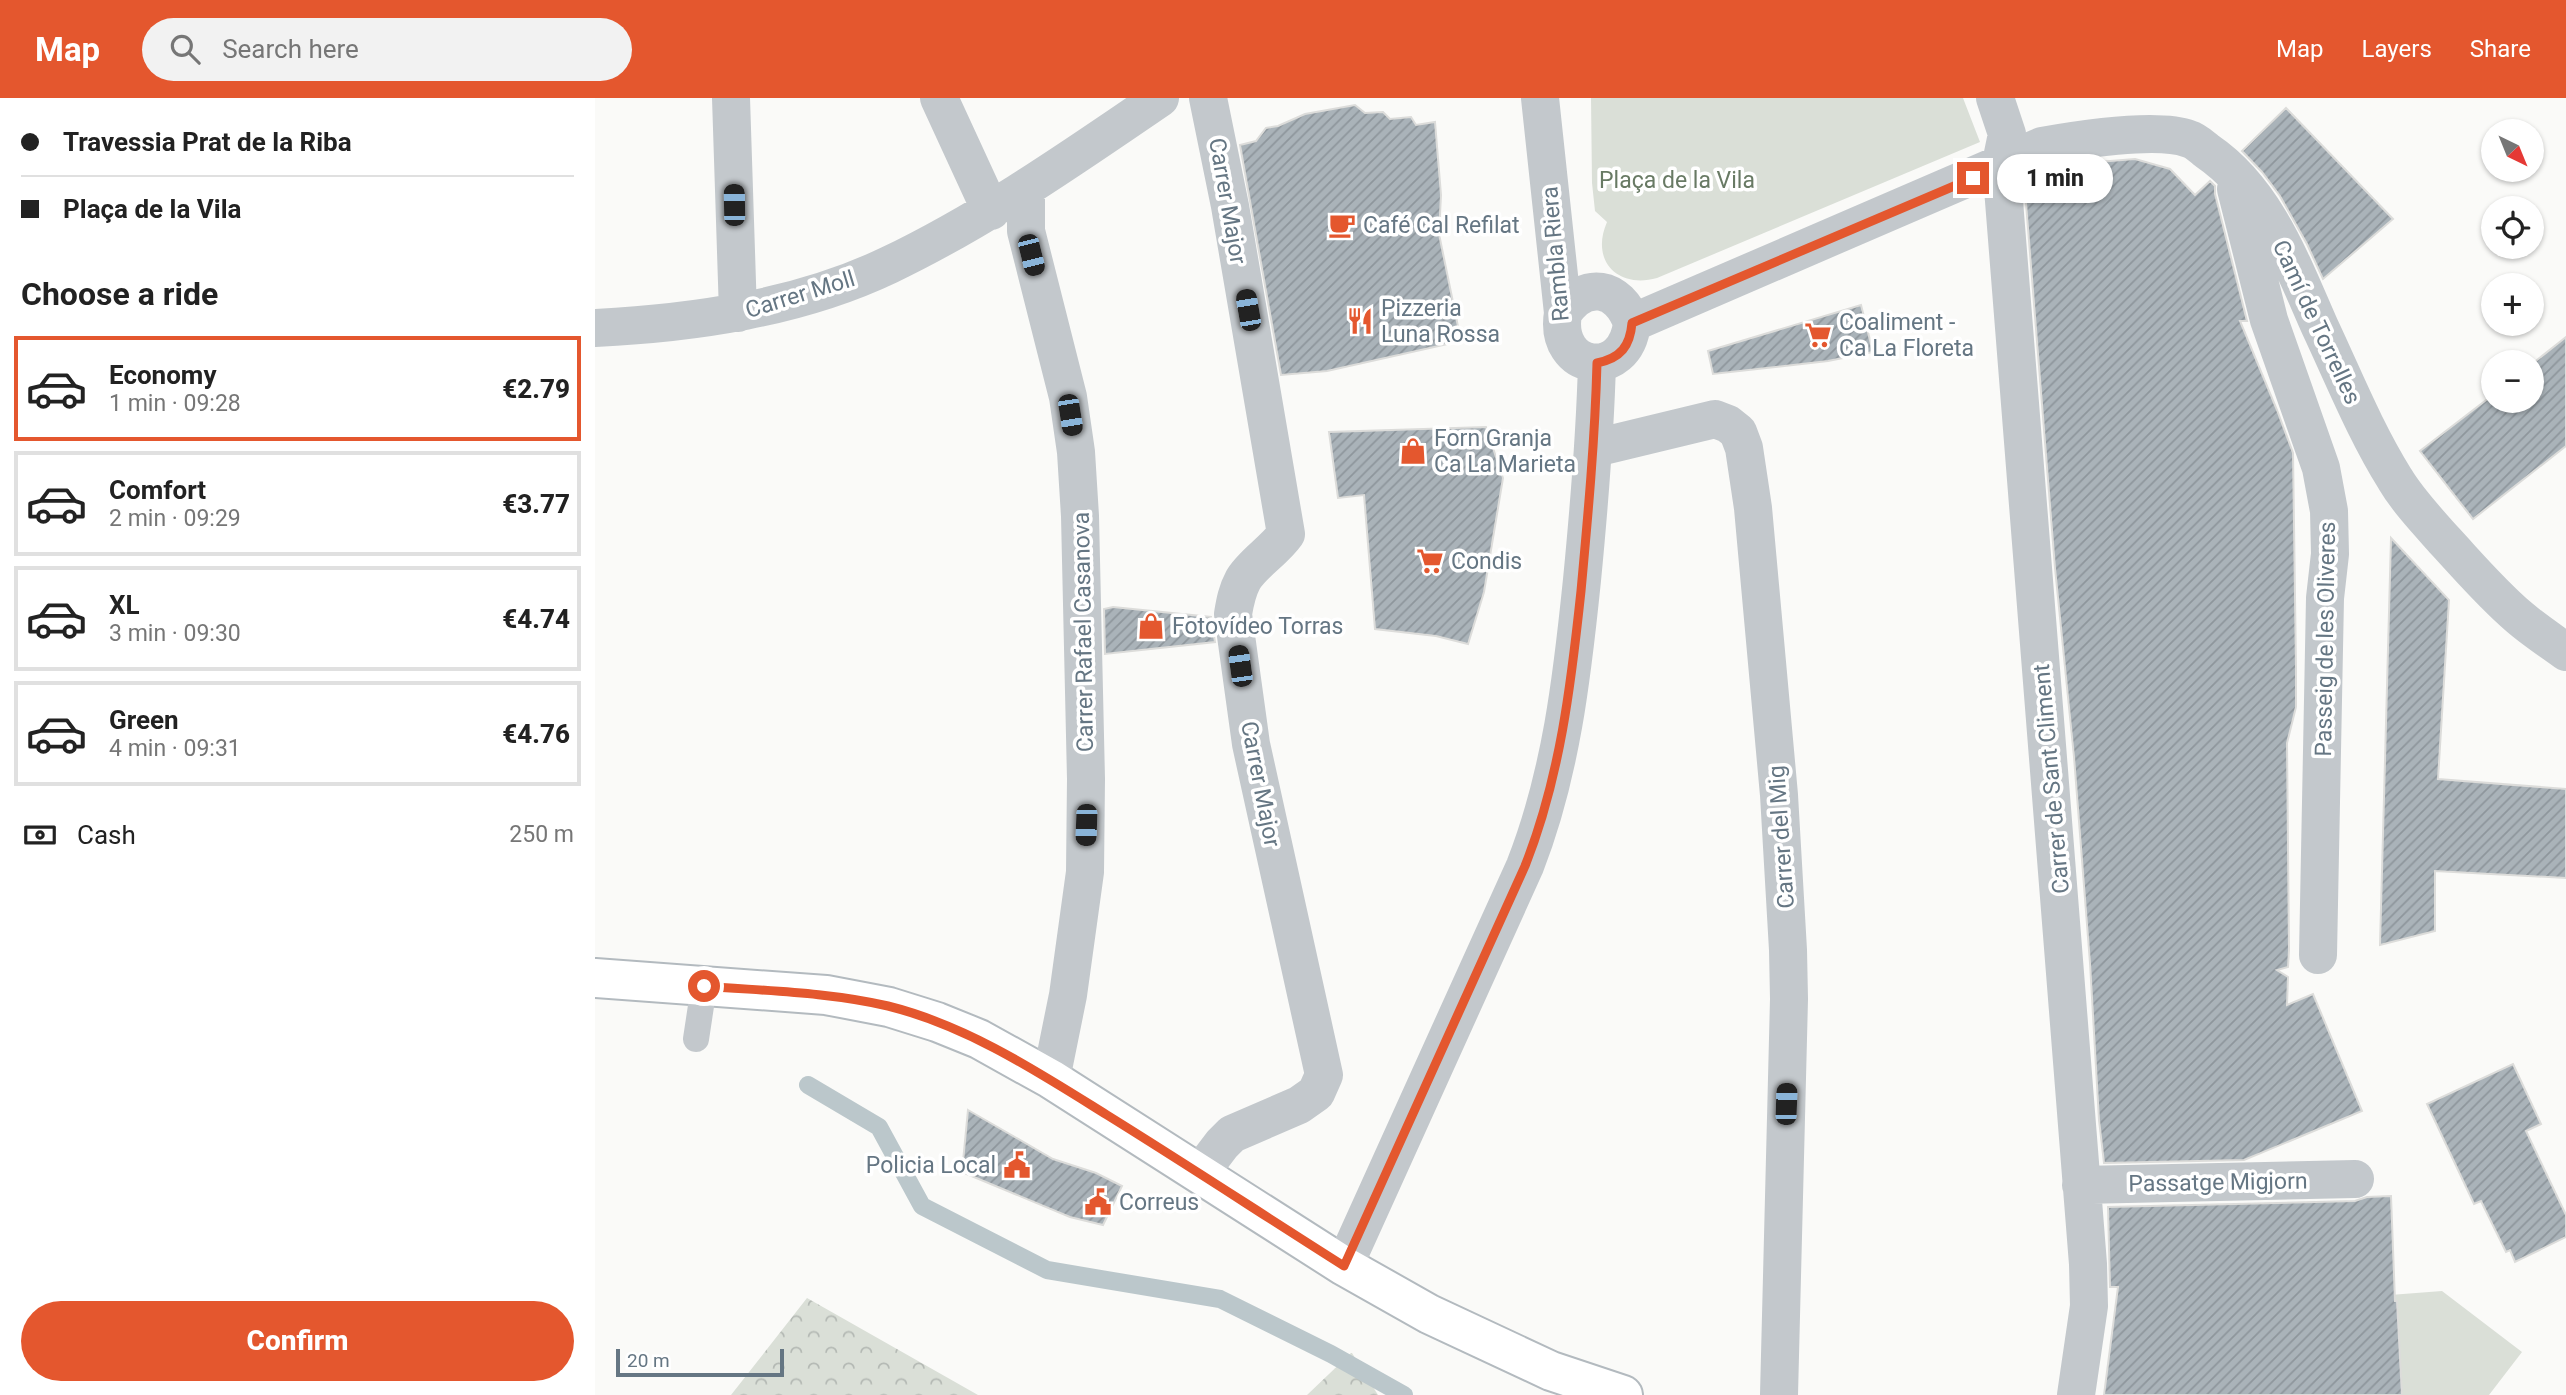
<!DOCTYPE html>
<html lang="en">
<head>
<meta charset="utf-8">
<style>
	:root { --surface:#fff; --page:#f2f2f2; --text:#222; --muted:#767676; --line:#e0e0e0; --accent:#e4572e }
	body { margin:0; font-family:Roboto,sans-serif; background:var(--page); color:var(--text); height:100vh; display:flex; flex-direction:column; font-size:26px; white-space:nowrap }
	* { box-sizing:border-box; margin:0 }
	p { font-size:23px; color:var(--muted) }
	.icon { flex:none; width:38px; height:38px; fill:none; stroke:currentColor; stroke-width:2; stroke-linecap:round; stroke-linejoin:round }
	.map { position:relative; flex:1; overflow:hidden }
	.details { display:flex; flex-direction:column; background:var(--surface); width:595px }
	.details>* { flex:none }
	.hud { display:grid; align-content:center; height:154px; padding:0 21px; background:var(--surface) }
	.needle { width:46px; rotate:137deg }
	.controls { position:absolute; left:1886px; top:21px; display:grid; gap:14px }
	.controls a { display:grid; place-items:center; width:63px; height:63px; border-radius:50%; background:var(--surface); box-shadow:0 2px 5px #0004; font-size:35px }
	.scale { position:absolute; left:21px; bottom:18px; width:168px; box-sizing:border-box; padding-left:7px; border:4px solid #657683; border-top:0; font-size:19px; line-height:24px; white-space:nowrap; color:#657683; -webkit-text-stroke:5px #fff; paint-order:stroke }
	.end { position:absolute; width:32px; height:32px; margin:-16px; border:9px solid #e4572e; background:#fff; box-shadow:0 0 0 4px #fff }
	.from { border-radius:50% }
	.bubble { position:absolute; height:49px; border-radius:24px; background:var(--surface); box-shadow:0 2px 5px #0004; font-size:23px; font-weight:800; line-height:49px; text-align:center }
	.car { position:absolute; width:21px; height:42px; margin:-21px -10px; border-radius:9px; box-shadow:0 0 5px 2px #0007; background:linear-gradient(#222 24%,#8ab4d8 0 40%,#222 0 76%,#8ab4d8 0 86%,#222 0) }
	.hud b { display:flex; align-items:center; gap:24px; height:66px; font-size:26px }
	.hud b+b { border-top:2px solid var(--line) }
	.hud i { width:18px; height:18px; background:var(--text) }
	ul { padding:0; list-style:none }
	li { display:flex; align-items:center; gap:21px; height:105px; margin:0 14px 10px; padding:0 7px; border:4px solid var(--line); border-radius:0px }
	li div { flex:1 }
	li b { display:block; font-size:26px }
	li em { font-style:normal; font-weight:800 }
	li.on { border-color:var(--accent) }
	li>.icon { width:63px; height:63px; stroke-width:1.5 }
	h2 { padding:0 21px; font-size:32px; line-height:84px }
	.pay { display:flex; align-items:center; gap:18px; height:77px; padding:0 21px; font-size:26px }
	.pay p { margin-inline-start:auto }
	.action { display:flex; gap:14px; margin-top:auto; padding:14px 21px }
	.action a { flex:1; height:80px; border-radius:42px; background:var(--accent); color:#fff; font-size:28px; font-weight:800; line-height:80px; text-align:center }
	header { display:flex; align-items:center; gap:42px; box-sizing:border-box; height:98px; padding:0 35px; background:var(--accent); color:#fff }
	header strong { font-size:33px }
	nav { display:flex; gap:38px; margin-inline-start:auto; font-size:24px }
	.search { width:490px; height:63px; background:var(--page); display:flex; align-items:center; gap:18px; box-sizing:border-box; padding:0 24px; border-radius:38px; color:var(--muted); font-size:26px }
	main { display:flex; flex:1; min-height:0 }
	.map>svg:first-child { display:block }
	.forest { fill:url(#forest-crowns) }
	.green { fill:#dadfd7 }
	.lines { fill:none; stroke-linecap:round; stroke-linejoin:round }
	.stream { stroke:#bbc7cb; stroke-width:18 }
	.building { fill:url(#building-hatch); stroke:#dcdcda; stroke-width:2 }
	.secondary-casing { stroke:#b3babf; stroke-width:42 }
	.lane { stroke:#c3c8cc; stroke-width:26 }
	.street { stroke:#c3c8cc; stroke-width:38 }
	.secondary { stroke:#fff; stroke-width:38 }
	.route { stroke:#e4572e; stroke-width:9 }
	.labels { text-anchor:middle; stroke-width:7; stroke-linejoin:round; paint-order:stroke }
	.park-label { font-size:23px; fill:#687a64; stroke:#fff }
	.street-label { font-size:23px; fill:#657683; stroke:#fff }
	.poi-label { font-size:23px; fill:#657683; stroke:#fff; text-anchor:start }
</style>
</head>
<body>
<header>
<strong>Map</strong>
<div class="search"><svg class="icon" aria-label="search" viewBox="0 0 24 24"><circle cx="10" cy="10" r="6"/><path d="M15 15l6 6"/></svg>Search here</div>
<nav><a>Map</a><a>Layers</a><a>Share</a></nav>
</header>
<main>
<section class="details">
<div class="hud">
<b><i class="from"></i>Travessia Prat de la Riba</b>
<b><i></i>Plaça de la Vila</b>
</div>
<h2>Choose a ride</h2>
<ul>
<li class="on"><svg class="icon" aria-label="car" viewBox="0 0 24 24"><path d="M5 17H2v-5l4-1 3-4h7l3 4 3 1v5h-3M9 17h6M6 11h13"/><circle cx="7" cy="17" r="2"/><circle cx="17" cy="17" r="2"/></svg><div><b>Economy</b><p>1 min · 09:28</p></div><em>€2.79</em></li>
<li><svg class="icon" aria-label="car" viewBox="0 0 24 24"><path d="M5 17H2v-5l4-1 3-4h7l3 4 3 1v5h-3M9 17h6M6 11h13"/><circle cx="7" cy="17" r="2"/><circle cx="17" cy="17" r="2"/></svg><div><b>Comfort</b><p>2 min · 09:29</p></div><em>€3.77</em></li>
<li><svg class="icon" aria-label="car" viewBox="0 0 24 24"><path d="M5 17H2v-5l4-1 3-4h7l3 4 3 1v5h-3M9 17h6M6 11h13"/><circle cx="7" cy="17" r="2"/><circle cx="17" cy="17" r="2"/></svg><div><b>XL</b><p>3 min · 09:30</p></div><em>€4.74</em></li>
<li><svg class="icon" aria-label="car" viewBox="0 0 24 24"><path d="M5 17H2v-5l4-1 3-4h7l3 4 3 1v5h-3M9 17h6M6 11h13"/><circle cx="7" cy="17" r="2"/><circle cx="17" cy="17" r="2"/></svg><div><b>Green</b><p>4 min · 09:31</p></div><em>€4.76</em></li>
</ul>
<div class="pay"><svg class="icon" aria-label="cash" viewBox="0 0 24 24"><path d="M3 7h18v10H3z"/><circle cx="12" cy="12" r="2"/></svg>Cash<p>250 m</p></div>
<div class="action"><a>Confirm</a></div>
</section>
<div class="map">
<svg width="1971" height="1297" viewBox="0 0 1971 1297">
	<defs>
		<pattern id="forest-crowns" width="20" height="18" patternUnits="userSpaceOnUse" patternTransform="scale(1.75)"><rect width="20" height="18" fill="#dadfd7"/><path d="M2 6a3 3 0 1 1 6 0M12 15a3 3 0 1 1 6 0" fill="none" stroke="#b4b9b4"/></pattern>
		<pattern id="building-hatch" width="6" height="6" patternUnits="userSpaceOnUse" patternTransform="scale(1.75)"><rect width="6" height="6" fill="#aab3b9"/><path d="M-1 1l2-2M0 6l6-6M5 7l2-2" fill="none" stroke="#8e969c"/></pattern>
	</defs>
	<rect width="100%" height="100%" fill="#fafaf8"/>
	<path class="forest" d="M212 1200 383 1297H136Z
		M757 1255 783 1297H712L756 1255Z"/>
	<path class="green" d="M996 0H1368L1385 44 1062 180C1023 191 995 163 1012 124L1000 113 997 85Z
		M1847 1193 1927 1254 1894 1297H1807L1802 1203 1795 1197Z"/>
	<g class="lines">
		<path class="stream" d="M213 987 284 1029 327 1108 452 1172 625 1201 736 1256 809 1297"/>
	</g>
	<path class="building" d="M760 7 770 15 788 14 795 21 816 19 821 27 840 24 846 97 844 136 866 243 732 273 686 277 645 47 661 43 671 30 683 28 710 16Z
		M1691 10 1798 121 1728 181 1712 146 1685 98 1667 74 1647 53Z
		M1540 61 1575 71 1600 97 1615 83 1620 88V96L1652 223H1645L1682 312 1698 355 1701 569V609L1692 645 1694 852 1693 869 1682 872 1693 879 1692 907 1718 896 1767 1013 1649 1062 1509 1065 1504 1022 1495 865 1479 659 1460 470 1429 80 1453 69 1465 67Z
		M1266 207 1278 254 1233 263 1118 276 1113 253Z
		M1971 239V348L1878 421 1825 353 1899 296V303H1937V266Z
		M891 329 908 380 889 494 873 546 841 538 780 531 769 397 743 400 734 334Z
		M1796 440 1854 502 1843 681 1971 691V780L1840 773V833L1785 847Z
		M518 509 616 519 620 544 510 556 509 511Z
		M1918 966 1946 1026 1931 1033 1971 1117V1139L1920 1164 1915 1152 1911 1154 1886 1103 1879 1106 1832 1006Z
		M373 1012 458 1061 501 1075 527 1088 508 1127 475 1119 367 1074Z
		M1796 1098 1800 1203H1802L1807 1297H1509L1523 1189H1515L1513 1109 1760 1103 1772 1099Z"/>
	<g class="lines">
		<defs>
			<path id="secondary" d="M0 880 231 897 294 909 342 924 384 941 456 981 749 1168 834 1216 956 1273 1028 1297"/>
		</defs>
		<use href="#secondary" class="secondary-casing"/>
		<path class="lane" d="M101 941 109 888"/>
		<path class="street" d="M136 0 143 215
			M344 0 396 113
			M945 0 968 215C958 274 1031 284 1037 225L1447 48C1481 42 1563 29 1594 41 1601 43 1607 49 1612 53 1671 93 1697 166 1725 229 1749 280 1770 333 1800 381 1813 403 1833 424 1850 443 1874 469 1897 496 1924 519 1939 532 1956 543 1971 554
			M1400 0 1412 36 1406 65 1493 1166 1494 1208 1481 1297
			M431 91V133L473 299 481 354 485 418 491 681 490 774 473 897 456 981
			M1641 91 1674 222 1726 370 1734 413 1735 456 1730 500 1723 857
			M968 215C990 182 1024 188 1037 225
			M0 230C99 225 204 210 294 167 390 121 477 60 565 0
			M1000 350 1120 321 1133 326 1143 334 1149 350 1158 410 1184 697 1193 852 1194 901 1184 1297
			M605 1075 627 1046 637 1036 704 1007 721 995 729 977 656 646 638 516C640 504 642 493 648 482 657 466 679 453 691 436L635 108 613 0
			M1486 1087 1760 1081
			M749 1168 930 768C966 676 977 580 987 482 994 410 1000 338 1002 265"/>
		<use href="#secondary" class="secondary"/>
	</g>
	<g class="lines">
		<path class="route" d="M109 888C170 893 233 894 293 908 373 928 443 974 512 1017 591 1066 670 1118 749 1168L930 768C965 680 976 587 986 493 993 417 1000 341 1002 265 1026 260 1035 248 1037 225L1378 80"/>
	</g>
	<defs>
		<symbol id="cafe-bare" viewBox="-9 -9 18 18"><path d="M-5.5-4.5H6V0H3Q3 3.5 0 3.5H-2.5Q-5.5 3.5-5.5 0ZM3-3.2v2h1.7v-2ZM-6 4.5H4V6H-6Z" fill="#e4572e" stroke="#fff" stroke-width="2.5" paint-order="stroke"/></symbol>
		<symbol id="restaurant-bare" viewBox="-9 -9 18 18"><path d="M-5-6h1v4h1v-4h1v4h1v-4h1v5L-1.5 .5V6h-2V.5L-5-1ZM5-6V6H3V1.5H1.5Q1.5-4 5-6Z" fill="#e4572e" stroke="#fff" stroke-width="2.5" paint-order="stroke"/></symbol>
		<symbol id="supermarket-bare" viewBox="-9 -9 18 18"><path d="M-6-5.5h2.5l.6 2H6L4.5 2H-2.5L-4.4-4H-6ZM-1.5 3.2a1.3 1.3 0 1 0 .1 0ZM3 3.2a1.3 1.3 0 1 0 .1 0Z" fill="#e4572e" stroke="#fff" stroke-width="2.5" paint-order="stroke"/></symbol>
		<symbol id="shop-bare" viewBox="-9 -9 18 18"><path d="M-5-2.5h2.3a2.7 3.5 0 0 1 5.4 0H5L5.5 6h-11ZM-1.5-2.5h3a1.5 2.3 0 0 0-3 0Z" fill="#e4572e" stroke="#fff" stroke-width="2.5" paint-order="stroke"/></symbol>
		<symbol id="civic-bare" viewBox="-9 -9 18 18"><path d="M-.6-6.5H3V-4.5H.6V-3L4-1V1h2V6H-6V1h2V-1L-.6-3ZM-1.2 2.5V6h2.4V2.5Z" fill="#e4572e" stroke="#fff" stroke-width="2.5" paint-order="stroke"/></symbol>
	</defs>
	<g fill-rule="evenodd">
		<use href="#cafe-bare" x="728" y="108" width="38" height="38"/>
		<use href="#restaurant-bare" x="746" y="204" width="38" height="38"/>
		<use href="#supermarket-bare" x="1204" y="218" width="38" height="38"/>
		<use href="#shop-bare" x="799" y="334" width="38" height="38"/>
		<use href="#supermarket-bare" x="816" y="444" width="38" height="38"/>
		<use href="#shop-bare" x="537" y="509" width="38" height="38"/>
		<use href="#civic-bare" x="403" y="1048" width="38" height="38"/>
		<use href="#civic-bare" x="484" y="1085" width="38" height="38"/>
	</g>
	<g class="labels">
		<g class="park-label">
			<text x="1082" y="90">Plaça de la Vila</text>
		</g>
		<g class="street-label">
			<text transform="translate(633 103) rotate(80)" y="8">Carrer Major</text>
			<text transform="translate(960 156) rotate(-95)" y="8">Rambla Riera</text>
			<text transform="translate(205 196) rotate(-17)" y="8">Carrer Moll</text>
			<text transform="translate(1722 224) rotate(65)" y="8">Camí de Torrelles</text>
			<text transform="translate(488 534) rotate(-91)" y="8">Carrer Rafael Casanova</text>
			<text transform="translate(1730 541) rotate(-89)" y="8">Passeig de les Oliveres</text>
			<text transform="translate(1456 681) rotate(-95)" y="8">Carrer de Sant Climent</text>
			<text transform="translate(666 686) rotate(79)" y="8">Carrer Major</text>
			<text transform="translate(1186 739) rotate(-94)" y="8">Carrer del Mig</text>
			<text transform="translate(1623 1084) rotate(-1)" y="8">Passatge Migjorn</text>
		</g>
		<g class="poi-label">
			<text x="768" y="135">Café Cal Refilat</text>
			<text x="786" y="218">Pizzeria<tspan x="786" dy="26">Luna Rossa</tspan></text>
			<text x="1244" y="232">Coaliment -<tspan x="1244" dy="26">Ca La Floreta</tspan></text>
			<text x="839" y="348">Forn Granja<tspan x="839" dy="26">Ca La Marieta</tspan></text>
			<text x="856" y="471">Condis</text>
			<text x="577" y="536">Fotovídeo Torras</text>
			<text x="401" y="1075" text-anchor="end">Policia Local</text>
			<text x="524" y="1112">Correus</text>
		</g>
	</g>
</svg>
<div class="controls">
<a><svg class="needle" viewBox="-14 -14 28 28"><path d="M0-13l5 13h-10z" fill="#e53935"/><path d="M0 13l5-13h-10z" fill="#767676"/></svg></a>
<a><svg class="icon" aria-label="locate" viewBox="0 0 24 24"><circle cx="12" cy="12" r="6"/><path d="M12 2v4M12 18v4M2 12h4M18 12h4"/></svg></a>
<a>+</a>
<a>−</a>
</div>
<div class="scale">20 m</div>
<i class="end from" style="left:109px;top:888px"></i>
<i class="end" style="left:1378px;top:80px"></i>
<div class="bubble" style="left:1402px;top:56px;width:116px">1 min</div>
<i class="car" style="left:139px;top:107px;rotate:359deg"></i>
<i class="car" style="left:436px;top:157px;rotate:166deg"></i>
<i class="car" style="left:653px;top:212px;rotate:350deg"></i>
<i class="car" style="left:475px;top:317px;rotate:171deg"></i>
<i class="car" style="left:645px;top:568px;rotate:352deg"></i>
<i class="car" style="left:491px;top:727px;rotate:182deg"></i>
<i class="car" style="left:1191px;top:1006px;rotate:2deg"></i>
</div>
</main>
</body>
</html>
